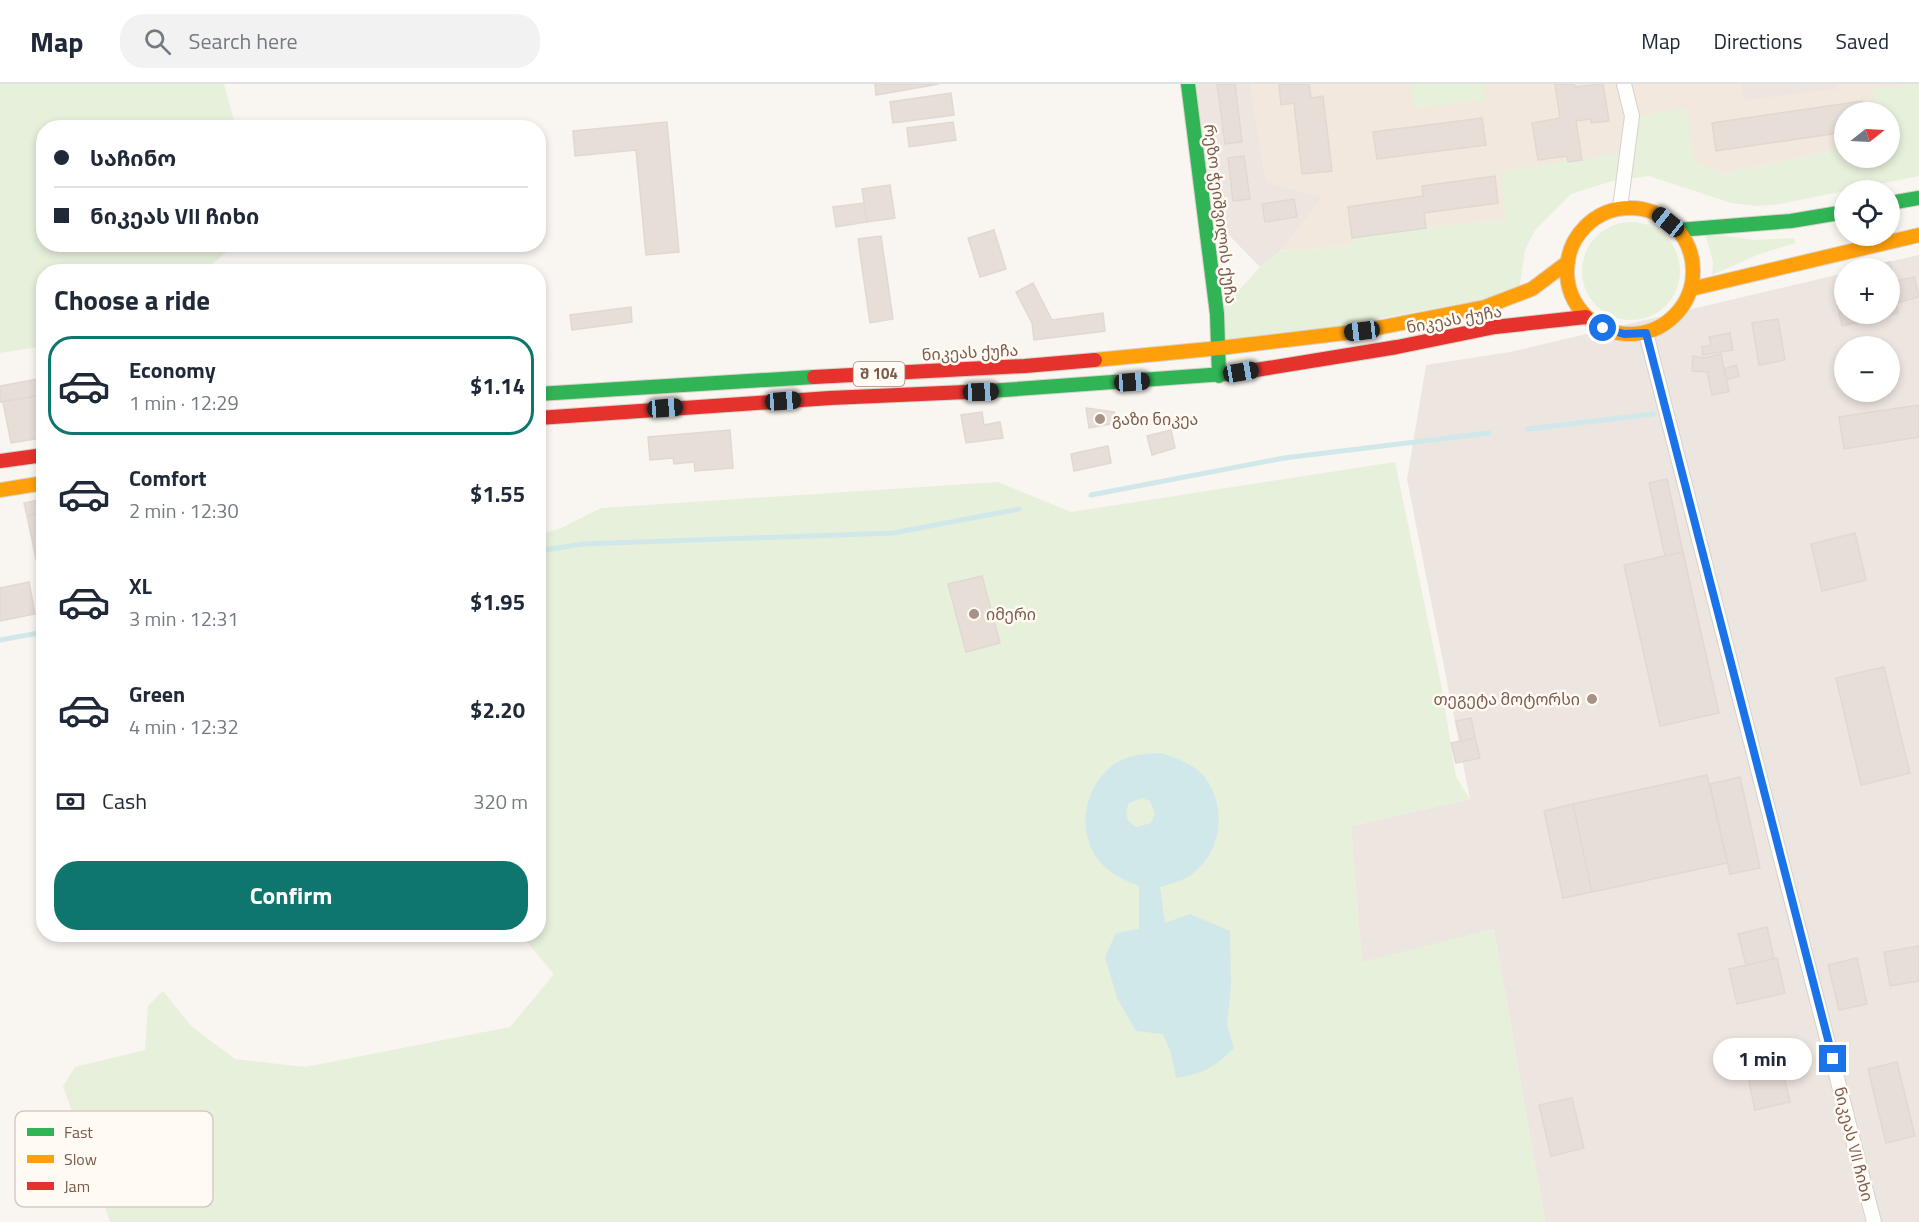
<!DOCTYPE html>
<html lang="en">
<head>
<meta charset="utf-8">
<style>
	:root { --surface:#fff; --page:#f2f2f3; --text:#1f2937; --muted:#747a83; --line:#e0e1e3; --accent:#0f766e }
	body { margin:0; font-family:"Titillium Web","Noto Sans Georgian",sans-serif; background:var(--page); color:var(--text); height:100vh; display:flex; flex-direction:column; font-size:22px; white-space:nowrap }
	* { box-sizing:border-box; margin:0 }
	p { font-size:20px; color:var(--muted) }
	.icon { flex:none; width:33px; height:33px; fill:none; stroke:currentColor; stroke-width:2; stroke-linecap:round; stroke-linejoin:round }
	.map { position:relative; flex:1; overflow:hidden }
	.details { position:absolute; left:36px; top:180px; width:510px; height:678px; display:flex; flex-direction:column; background:var(--surface); border-radius:24px; box-shadow:0 3px 9px #0003 }
	.details>* { flex:none }
	.banner { position:absolute; left:36px; top:36px; width:510px; height:132px; border-radius:24px; box-shadow:0 3px 9px #0003; display:grid; align-content:center; height:132px; padding:0 18px; background:var(--surface) }
	.needle { width:39px; rotate:72deg }
	.tools { position:absolute; left:1834px; top:18px; display:grid; gap:12px }
	.tools a { display:grid; place-items:center; width:66px; height:66px; border-radius:50%; background:var(--surface); box-shadow:0 3px 9px #0003; font-size:30px }
	.end { position:absolute; width:27px; height:27px; margin:-14px; border:8px solid #1a73e8; background:#fff; box-shadow:0 0 0 3px #fff }
	.from { border-radius:50% }
	.bubble { position:absolute; height:42px; border-radius:21px; background:var(--surface); box-shadow:0 3px 9px #0003; font-size:20px; font-weight:700; line-height:42px; text-align:center }
	.car { position:absolute; width:18px; height:36px; margin:-18px -9px; border-radius:8px; box-shadow:0 0 4px 2px #0007; background:linear-gradient(#222 24%,#8ab4d8 0 40%,#222 0 76%,#8ab4d8 0 86%,#222 0) }
	.banner b { display:flex; align-items:center; gap:21px; height:57px; font-size:22px }
	.banner b+b { border-top:2px solid var(--line) }
	.banner i { width:15px; height:15px; background:var(--text) }
	ul { padding:0; list-style:none }
	li { display:flex; align-items:center; gap:18px; height:99px; margin:0 12px 9px; padding:0 6px; border:3px solid transparent; border-radius:24px }
	li div { flex:1 }
	li b { display:block; font-size:22px }
	li em { font-style:normal; font-weight:700 }
	li.selected { border-color:var(--accent) }
	li>.icon { width:54px; height:54px; stroke-width:1.5 }
	h2 { padding:0 18px; font-size:27px; line-height:72px }
	.pay { display:flex; align-items:center; gap:15px; height:66px; padding:0 18px; font-size:22px }
	.pay p { margin-inline-start:auto }
	.button { display:flex; gap:12px; margin-top:auto; padding:12px 18px }
	.button a { flex:1; height:69px; border-radius:24px; background:var(--accent); color:#fff; font-size:24px; font-weight:700; line-height:69px; text-align:center }
	header { display:flex; align-items:center; gap:36px; box-sizing:border-box; height:84px; padding:0 30px; background:var(--surface); border-bottom:2px solid var(--line) }
	header strong { font-size:28px }
	nav { display:flex; gap:33px; margin-inline-start:auto; font-size:21px }
	.search { width:420px; height:54px; background:var(--page); display:flex; align-items:center; gap:15px; box-sizing:border-box; padding:0 21px; border-radius:24px; color:var(--muted); font-size:22px }
	.map>svg:first-child { display:block }
	.residential { fill:#f2e8de }
	.industrial { fill:#ede5e0; fill-rule:evenodd }
	.green { fill:#e7f0db }
	.water { fill:#d0e8ea; fill-rule:evenodd }
	.lines { fill:none; stroke-linecap:round; stroke-linejoin:round }
	.stream { stroke:#d0e8ea; stroke-width:5 }
	.building { fill:#e6ded7; stroke:#e2d8d2; stroke-width:1.5 }
	.street-casing { stroke:#d7d1cb; stroke-width:16 }
	.fast-casing { stroke:#d9d2cb; stroke-width:16 }
	.slow-casing { stroke:#d9d2cb; stroke-width:16 }
	.jam-casing { stroke:#d9d2cb; stroke-width:16 }
	.street { stroke:#fefefd; stroke-width:14 }
	.fast { stroke:#30b455; stroke-width:14 }
	.slow { stroke:#ff9f0a; stroke-width:14 }
	.jam { stroke:#e5322d; stroke-width:14 }
	.route { stroke:#1a73e8; stroke-width:8 }
	.poi-dot { fill:#a69286; stroke:#fffaf3; stroke-width:2 }
	.labels { text-anchor:middle; stroke-width:5; stroke-linejoin:round; paint-order:stroke }
	.shield { fill:#fffaf3; stroke:#a28b7f; stroke-width:1.5 }
	.shield-label { font-size:15px; font-weight:bold; fill:#7a5c4d }
	.street-label { font-size:16px; fill:#7a5c4d; stroke:#fffaf3 }
	.poi-label { font-size:16px; fill:#7a5c4d; stroke:#fffaf3; text-anchor:start }
	.key { fill:#fffaf3; stroke:#d7cbc1; stroke-width:1.5 }
	.key-label { font-size:16px; fill:#7a5c4d }
</style>
</head>
<body>
<header>
<strong>Map</strong>
<div class="search"><svg class="icon" aria-label="search" viewBox="0 0 24 24"><circle cx="10" cy="10" r="6"/><path d="M15 15l6 6"/></svg>Search here</div>
<nav><a>Map</a><a>Directions</a><a>Saved</a></nav>
</header>
<div class="map">
<svg width="1919" height="1138" viewBox="0 0 1919 1138">
	<rect width="100%" height="100%" fill="#f9f5f0"/>
	<path class="residential" d="M1250 0H1741L1743 15 1837 4 1836 0H1918L1873 5 1876 28H1845V64L1722 90 1695 79 1627 68 1507 135 1359 150 1349 162 1280 167 1321 113 1266 98Z"/>
	<path class="industrial" d="M1194 0H1250L1266 98 1322 113 1280 167 1260 183 1213 135Z
		M1741 0H1836L1837 5 1743 16Z
		M1919 171V1138H1545L1494 845 1362 879 1351 742 1470 715 1407 395 1426 281 1510 268 1845 189V230H1890V184H1863ZM1845 262H1890V308H1845Z"/>
	<path class="green" d="M0 0H224L236 43 44 44V160L235 161 204 187 44 188 43 262 0 269Z
		M1411 0H1483L1485 16 1414 25Z
		M1919 0V92L1780 120 1758 122 1731 119 1649 92 1612 97 1571 110 1535 146 1525 166 1520 200 1523 208 1220 264 1217 230 1260 183 1280 167 1349 162 1359 150 1506 135 1500 87 1627 68 1632 32 1687 24 1695 79 1722 90 1845 64V74H1890V28H1876L1872 5Z
		M1582 187a49 49 0 1 1 98 0a49 49 0 1 1-98 0Z
		M1705 149 1754 156 1794 154 1795 156V159L1757 171 1712 191 1713 178Z
		M1395 378 1441 600 1456 693 1470 715 1351 742 1362 878 1494 845 1545 1138H110L63 1002 75 983 145 966 148 922 163 907 191 942 235 975 305 983 510 943 554 890 521 851 538 850 539 451 561 444 601 424 998 398 1071 428Z"/>
	<path class="water" d="M1161 669C1176 674 1191 679 1202 690 1226 716 1224 762 1197 786 1187 796 1173 799 1160 803L1165 839 1190 830 1230 847 1231 900 1227 941 1234 964C1217 982 1200 991 1176 994L1171 969 1163 950 1136 947 1117 914 1105 873 1116 849 1139 845V802C1126 797 1114 792 1103 781 1074 752 1083 701 1116 679 1130 670 1146 670 1161 669ZM1142 714 1150 717 1155 730 1151 739 1137 743C1126 738 1124 729 1129 719Z"/>
	<g class="lines">
		<path class="stream" d="M1528 345 1653 330
			M1091 411 1284 374 1489 349
			M538 467 583 460 893 449 1019 425
			M0 556 44 548"/>
	</g>
	<path class="building" d="M875 0H939L876 11Z
		M1217 0H1235L1242 58 1225 60Z
		M1279 0H1309L1311 14 1323 12 1332 87 1302 90 1294 19 1281 21Z
		M1555 0H1574L1575 3 1603 0 1609 37 1591 39V35L1576 37 1582 76 1568 78 1567 72 1538 76 1532 39 1560 34Z
		M951 9 954 31 893 39 890 18Z
		M1862 17 1864 28H1845V48L1716 67 1712 39Z
		M1482 34 1486 61 1377 75 1373 48Z
		M667 38 679 168 646 171 636 66 575 72 573 47Z
		M953 38 956 56 909 63 907 44Z
		M1244 72 1250 115 1233 117 1228 74Z
		M1495 92 1498 119 1424 129 1426 144 1352 154 1348 123 1423 112 1422 102Z
		M890 101 895 134 867 138 862 105Z
		M1294 115 1297 133 1265 138 1262 120Z
		M864 119 867 138 836 143 833 123Z
		M994 146 1006 185 980 193 968 154Z
		M881 152 893 235 870 239 858 155Z
		M1890 178 1895 197 1890 198V184H1882L1881 180Z
		M1914 193 1919 213 1896 219 1891 198Z
		M1033 199 1052 236 1103 229 1105 247 1034 256 1032 239 1016 208Z
		M1892 201 1898 229 1842 242 1836 215 1845 213V230H1890V202Z
		M631 223 632 238 572 246 570 231Z
		M1778 235 1785 276 1759 281 1752 239Z
		M1730 249 1733 266 1703 271 1702 263 1711 261 1709 253Z
		M1721 270 1729 308 1712 311 1707 288 1692 287 1693 272 1704 274Z
		M1736 281 1739 292 1727 296 1724 285Z
		M44 294V311L0 318V302Z
		M35 312 42 354 11 359 3 318Z
		M1919 321V353L1844 365 1839 333Z
		M1086 324 1114 328 1117 339 1089 344Z
		M982 328 984 341 1000 338 1003 354 966 359 961 331Z
		M730 346 733 384 695 387 694 378 674 380 673 374 650 376 648 353Z
		M1171 346 1175 364 1152 371 1147 352Z
		M1108 362 1111 379 1074 387 1071 370Z
		M1667 395 1683 468 1665 472 1649 399Z
		M44 415V428L27 432 24 419Z
		M44 428V512L27 432Z
		M1855 449 1866 496 1822 507 1811 460Z
		M1683 468 1719 629 1660 642 1624 481Z
		M982 492 1000 559 966 568 948 500Z
		M29 498 35 530 0 537V504Z
		M1884 583 1910 689 1861 701 1836 594Z
		M1471 634 1475 654 1461 657 1456 637Z
		M1475 654 1480 674 1456 679 1451 659Z
		M1707 691 1727 779 1592 808 1573 720Z
		M1740 693 1760 784 1730 790 1710 700Z
		M1573 720 1592 808 1563 814 1544 727Z
		M1767 843 1774 875 1746 881 1738 850Z
		M1919 862V897L1890 902 1884 868Z
		M1777 874 1785 909 1737 920 1729 885Z
		M1857 874 1867 920 1839 926 1828 881Z
		M1779 971 1790 1018 1755 1026 1745 979Z
		M1897 978 1915 1052 1886 1059 1868 985Z
		M1572 1014 1584 1064 1551 1072 1539 1021Z"/>
	<g class="lines">
		<defs>
			<path id="street" d="M1620 124 1632 32 1624 0
				M1646 249 1874 1138"/>
			<path id="fast" d="M1188 0 1217 230 1219 292
				M1890 119 1919 114
				M1678 146 1791 137 1845 128
				M989 307 1238 289
				M538 310 814 293"/>
			<path id="slow" d="M1567 187a63 63 0 1 1 126 0a63 63 0 1 1-126 0Z
				M1691 205 1919 151
				M1095 276 1220 264 1362 247 1485 223 1532 205 1568 178
				M0 406 44 399"/>
			<path id="jam" d="M1238 289 1397 263 1495 243 1586 233
				M814 293 1025 282 1095 276
				M538 334 830 314 989 307
				M0 377 44 371"/>
		</defs>
		<use href="#street" class="street-casing"/>
		<use href="#fast" class="fast-casing"/>
		<use href="#slow" class="slow-casing"/>
		<use href="#jam" class="jam-casing"/>
		<use href="#street" class="street"/>
		<use href="#fast" class="fast"/>
		<use href="#slow" class="slow"/>
		<use href="#jam" class="jam"/>
	</g>
	<g class="lines">
		<path class="route" d="M1603 244 1624 250 1646 249 1833 975"/>
	</g>
	<g class="poi-dot">
		<circle cx="1100" cy="335" r="6"/>
		<circle cx="974" cy="530" r="6"/>
		<circle cx="1592" cy="615" r="6"/>
	</g>
	<g class="labels">
		<rect class="shield" x="853.5" y="278" width="51" height="24" rx="4.5"/>
		<g class="shield-label">
			<text x="879" y="295">შ 104</text>
		</g>
		<g class="street-label">
			<text transform="translate(1221 130) rotate(83)" y="6">რეზო ჭეიშვილის ქუჩა</text>
			<text transform="translate(1454 235) rotate(-10)" y="6">ნიკეას ქუჩა</text>
			<text transform="translate(970 268) rotate(-3)" y="6">ნიკეას ქუჩა</text>
			<text transform="translate(1854 1060) rotate(76)" y="6">ნიკეას VII ჩიხი</text>
		</g>
		<g class="poi-label">
			<text x="1112" y="341">გაზი ნიკეა</text>
			<text x="986" y="536">იმერი</text>
			<text x="1580" y="621" text-anchor="end">თეგეტა მოტორსი</text>
		</g>
	</g>
	<rect x="15" y="1027" width="198" height="96" rx="9" class="key"/>
	<rect x="27" y="1044" width="27" height="8" fill="#30b455"/>
	<rect x="27" y="1071" width="27" height="8" fill="#ff9f0a"/>
	<rect x="27" y="1098" width="27" height="8" fill="#e5322d"/>
	<g class="key-label">
		<text x="64" y="1054">Fast</text>
		<text x="64" y="1081">Slow</text>
		<text x="64" y="1108">Jam</text>
	</g>
</svg>
<div class="tools">
<a><svg class="needle" viewBox="-14 -14 28 28"><path d="M0-13l5 13h-10z" fill="#e53935"/><path d="M0 13l5-13h-10z" fill="#747a83"/></svg></a>
<a><svg class="icon" aria-label="locate" viewBox="0 0 24 24"><circle cx="12" cy="12" r="6"/><path d="M12 2v4M12 18v4M2 12h4M18 12h4"/></svg></a>
<a>+</a>
<a>−</a>
</div>
<i class="end from" style="left:1603px;top:244px"></i>
<i class="end" style="left:1833px;top:975px"></i>
<div class="bubble" style="left:1713px;top:954px;width:99px">1 min</div>
<i class="car" style="left:1668px;top:138px;rotate:309deg"></i>
<i class="car" style="left:1362px;top:247px;rotate:263deg"></i>
<i class="car" style="left:1241px;top:288px;rotate:81deg"></i>
<i class="car" style="left:1132px;top:298px;rotate:86deg"></i>
<i class="car" style="left:981px;top:308px;rotate:88deg"></i>
<i class="car" style="left:783px;top:317px;rotate:86deg"></i>
<i class="car" style="left:665px;top:324px;rotate:86deg"></i>
<div class="banner">
<b><i class="from"></i>საჩინო</b>
<b><i></i>ნიკეას VII ჩიხი</b>
</div>
<section class="details">
<h2>Choose a ride</h2>
<ul>
<li class="selected"><svg class="icon" aria-label="car" viewBox="0 0 24 24"><path d="M5 17H2v-5l4-1 3-4h7l3 4 3 1v5h-3M9 17h6M6 11h13"/><circle cx="7" cy="17" r="2"/><circle cx="17" cy="17" r="2"/></svg><div><b>Economy</b><p>1 min · 12:29</p></div><em>$1.14</em></li>
<li><svg class="icon" aria-label="car" viewBox="0 0 24 24"><path d="M5 17H2v-5l4-1 3-4h7l3 4 3 1v5h-3M9 17h6M6 11h13"/><circle cx="7" cy="17" r="2"/><circle cx="17" cy="17" r="2"/></svg><div><b>Comfort</b><p>2 min · 12:30</p></div><em>$1.55</em></li>
<li><svg class="icon" aria-label="car" viewBox="0 0 24 24"><path d="M5 17H2v-5l4-1 3-4h7l3 4 3 1v5h-3M9 17h6M6 11h13"/><circle cx="7" cy="17" r="2"/><circle cx="17" cy="17" r="2"/></svg><div><b>XL</b><p>3 min · 12:31</p></div><em>$1.95</em></li>
<li><svg class="icon" aria-label="car" viewBox="0 0 24 24"><path d="M5 17H2v-5l4-1 3-4h7l3 4 3 1v5h-3M9 17h6M6 11h13"/><circle cx="7" cy="17" r="2"/><circle cx="17" cy="17" r="2"/></svg><div><b>Green</b><p>4 min · 12:32</p></div><em>$2.20</em></li>
</ul>
<div class="pay"><svg class="icon" aria-label="cash" viewBox="0 0 24 24"><path d="M3 7h18v10H3z"/><circle cx="12" cy="12" r="2"/></svg>Cash<p>320 m</p></div>
<div class="button"><a>Confirm</a></div>
</section>
</div>
</body>
</html>
